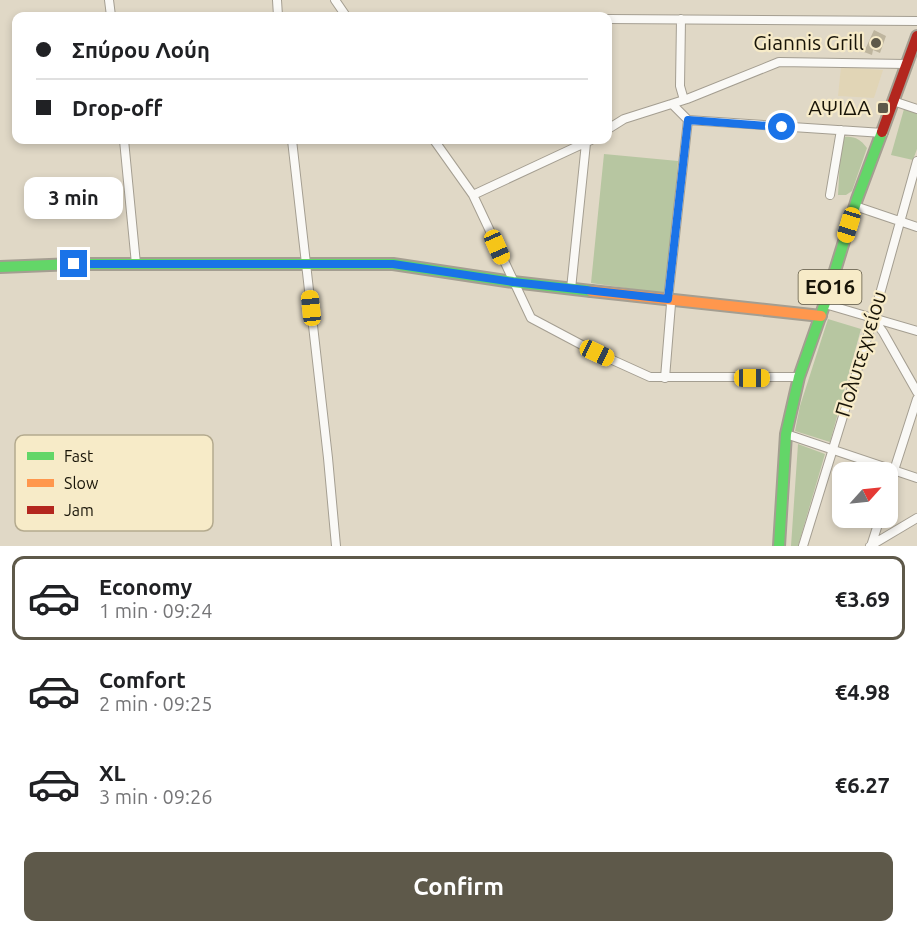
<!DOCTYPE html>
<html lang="en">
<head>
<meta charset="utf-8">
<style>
	:root { --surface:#fff; --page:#f6f6f6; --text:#202124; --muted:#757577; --line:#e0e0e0; --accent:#5e594a }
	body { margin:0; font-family:Ubuntu,sans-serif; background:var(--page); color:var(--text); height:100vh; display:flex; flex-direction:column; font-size:22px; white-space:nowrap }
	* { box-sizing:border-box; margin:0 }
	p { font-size:20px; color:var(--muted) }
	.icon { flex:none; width:33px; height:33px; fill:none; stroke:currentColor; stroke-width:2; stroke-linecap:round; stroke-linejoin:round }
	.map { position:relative; height:546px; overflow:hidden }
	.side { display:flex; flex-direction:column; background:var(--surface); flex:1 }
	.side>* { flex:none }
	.hud { position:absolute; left:12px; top:12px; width:600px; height:132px; border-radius:12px; box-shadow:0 3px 9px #0003; display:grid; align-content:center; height:132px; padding:0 24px; background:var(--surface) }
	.needle { width:39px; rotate:63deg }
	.fabs { position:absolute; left:832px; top:462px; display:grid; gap:12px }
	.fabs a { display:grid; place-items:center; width:66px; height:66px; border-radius:12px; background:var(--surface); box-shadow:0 3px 9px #0003; font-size:30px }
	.end { position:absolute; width:27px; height:27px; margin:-14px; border:8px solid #1a73e8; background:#fff; box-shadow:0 0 0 3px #fff }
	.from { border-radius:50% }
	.bubble { position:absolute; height:42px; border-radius:12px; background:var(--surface); box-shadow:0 3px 9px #0003; font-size:20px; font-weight:700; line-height:42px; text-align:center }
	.car { position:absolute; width:18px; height:36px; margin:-18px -9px; border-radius:8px; box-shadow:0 0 4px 2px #0007; background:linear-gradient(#f5c518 24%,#345 0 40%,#f5c518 0 76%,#345 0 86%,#f5c518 0) }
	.hud b { display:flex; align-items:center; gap:21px; height:57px; font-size:22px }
	.hud b+b { border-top:2px solid var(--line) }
	.hud i { width:15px; height:15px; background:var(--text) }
	ul { padding:10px 0 0; list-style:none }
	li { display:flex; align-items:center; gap:18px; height:84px; margin:0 12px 9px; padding:0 12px; border:3px solid transparent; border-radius:12px }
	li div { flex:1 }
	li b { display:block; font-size:22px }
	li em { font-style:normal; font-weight:700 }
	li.selected { border-color:var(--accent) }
	li>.icon { width:54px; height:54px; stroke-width:1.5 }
	.button { display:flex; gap:12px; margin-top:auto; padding:12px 24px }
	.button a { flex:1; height:69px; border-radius:12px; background:var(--accent); color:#fff; font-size:24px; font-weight:700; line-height:69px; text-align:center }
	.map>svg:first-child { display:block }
	.built { fill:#e1d5b6 }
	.green { fill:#b7c6a1 }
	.building { fill:#beb59e }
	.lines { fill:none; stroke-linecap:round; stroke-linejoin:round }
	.street-casing { stroke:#a49e91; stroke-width:10 }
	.fast-casing { stroke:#a49e91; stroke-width:14 }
	.slow-casing { stroke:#a49e91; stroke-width:14 }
	.jam-casing { stroke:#a49e91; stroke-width:14 }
	.street { stroke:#faf9f6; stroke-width:8 }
	.fast { stroke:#63d668; stroke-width:10 }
	.slow { stroke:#ff974d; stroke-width:10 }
	.jam { stroke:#b3261e; stroke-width:10 }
	.route { stroke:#1a73e8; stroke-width:8 }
	.poi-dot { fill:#5e594a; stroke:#f7ebc8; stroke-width:2 }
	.labels { text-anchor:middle; stroke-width:4.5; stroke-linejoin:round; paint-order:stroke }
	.shield { fill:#f7ebc8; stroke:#5b5442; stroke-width:1.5 }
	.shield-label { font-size:20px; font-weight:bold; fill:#181408 }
	.poi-label { font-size:21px; fill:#181408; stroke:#f7ebc8; text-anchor:end }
	.street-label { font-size:21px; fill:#181408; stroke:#f7ebc8 }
	.key { fill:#f7ebc8; stroke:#b4aa8e; stroke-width:1.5 }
	.key-label { font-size:16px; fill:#181408 }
</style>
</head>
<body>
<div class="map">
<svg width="917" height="546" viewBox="0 0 917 546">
	<rect width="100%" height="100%" fill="#e0d8c6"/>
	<path class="built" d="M841 67 883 70 874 98 838 96Z"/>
	<path class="green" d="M904 109 917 112V149L913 160 891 155Z
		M844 137C855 136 860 139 867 148L852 191 846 195H838L841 140Z
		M604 154 678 161 667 294 591 283Z
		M828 319 861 329 830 442 795 431 800 406Z
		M798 444 825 454 798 546H791Z"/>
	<path class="building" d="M874 30 886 36 880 53 873 50 872 55 864 52Z"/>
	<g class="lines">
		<defs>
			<path id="street" d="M109 0 111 16
				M277 0 278 16
				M335 0 346 16
				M608 19 917 21
				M681 19 680 86 684 100
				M893 101 917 109
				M688 120 883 133
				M608 129 624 119 687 99 779 62 906 64
				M124 140 136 264
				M292 140 328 458 336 546
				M434 140 473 195 531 318 597 353 650 377H799
				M473 195 591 140
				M830 195 841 130
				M855 206 917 227
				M571 289 586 143
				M825 304 917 331
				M873 319 883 332 917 392
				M665 378 671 304 668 299 688 120 672 104
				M786 434 917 478
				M888 489 917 399
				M803 546 873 319 917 161
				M870 546 917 518
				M871 546 880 518"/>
			<path id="fast" d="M0 267 74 264H393L513 282 591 291
				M779 546 786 434 799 377 826 300 857 199 882 132"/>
			<path id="slow" d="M591 291 821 316"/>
			<path id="jam" d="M882 132 917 36"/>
		</defs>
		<use href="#street" class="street-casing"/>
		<use href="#fast" class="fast-casing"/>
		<use href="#slow" class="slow-casing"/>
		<use href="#jam" class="jam-casing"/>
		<use href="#street" class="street"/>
		<use href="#fast" class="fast"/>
		<use href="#slow" class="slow"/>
		<use href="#jam" class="jam"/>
	</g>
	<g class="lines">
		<path class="route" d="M74 264H393L513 282 668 299 688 120 782 127"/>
	</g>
	<g class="poi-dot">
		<circle cx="876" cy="43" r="6"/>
		<rect x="877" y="102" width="12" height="12" rx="3"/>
	</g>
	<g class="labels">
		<rect class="shield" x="798.5" y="270" width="63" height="34" rx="4.5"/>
		<g class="shield-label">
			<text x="830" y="294">ΕΟ16</text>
		</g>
		<g class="poi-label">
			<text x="864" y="50">Giannis Grill</text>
			<text x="871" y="115">ΑΨΙΔΑ</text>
		</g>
		<g class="street-label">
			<text transform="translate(861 354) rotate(-73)" y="7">Πολυτεχνείου</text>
		</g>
	</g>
	<rect x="15" y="435" width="198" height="96" rx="9" class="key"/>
	<rect x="27" y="452" width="27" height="8" fill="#63d668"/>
	<rect x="27" y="479" width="27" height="8" fill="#ff974d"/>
	<rect x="27" y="506" width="27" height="8" fill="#b3261e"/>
	<g class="key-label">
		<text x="64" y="462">Fast</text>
		<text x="64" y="489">Slow</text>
		<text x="64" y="516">Jam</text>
	</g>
</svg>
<div class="fabs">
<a><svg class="needle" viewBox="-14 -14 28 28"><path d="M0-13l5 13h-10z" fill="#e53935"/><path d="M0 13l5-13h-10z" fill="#757577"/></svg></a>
</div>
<i class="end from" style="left:782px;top:127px"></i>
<i class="end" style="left:74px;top:264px"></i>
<div class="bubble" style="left:24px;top:177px;width:99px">3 min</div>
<i class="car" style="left:849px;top:225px;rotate:197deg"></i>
<i class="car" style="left:497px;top:247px;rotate:156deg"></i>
<i class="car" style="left:311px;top:308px;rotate:354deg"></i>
<i class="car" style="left:597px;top:353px;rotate:115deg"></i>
<i class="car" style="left:752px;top:378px;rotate:90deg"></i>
<div class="hud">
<b><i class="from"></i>Σπύρου Λούη</b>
<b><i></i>Drop-off</b>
</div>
</div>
<section class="side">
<ul>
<li class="selected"><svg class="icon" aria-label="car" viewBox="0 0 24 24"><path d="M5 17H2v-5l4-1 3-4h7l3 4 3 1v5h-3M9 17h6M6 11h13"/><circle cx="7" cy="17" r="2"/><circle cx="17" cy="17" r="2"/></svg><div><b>Economy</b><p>1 min · 09:24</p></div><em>€3.69</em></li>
<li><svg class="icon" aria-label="car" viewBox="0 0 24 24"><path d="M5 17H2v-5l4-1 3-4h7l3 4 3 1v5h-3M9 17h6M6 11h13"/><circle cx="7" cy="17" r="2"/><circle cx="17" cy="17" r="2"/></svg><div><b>Comfort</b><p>2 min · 09:25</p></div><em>€4.98</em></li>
<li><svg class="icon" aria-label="car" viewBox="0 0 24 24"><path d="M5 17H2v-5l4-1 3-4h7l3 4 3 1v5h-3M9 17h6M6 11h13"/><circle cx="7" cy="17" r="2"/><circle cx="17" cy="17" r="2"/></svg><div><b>XL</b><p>3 min · 09:26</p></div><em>€6.27</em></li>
</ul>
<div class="button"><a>Confirm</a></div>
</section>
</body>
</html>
